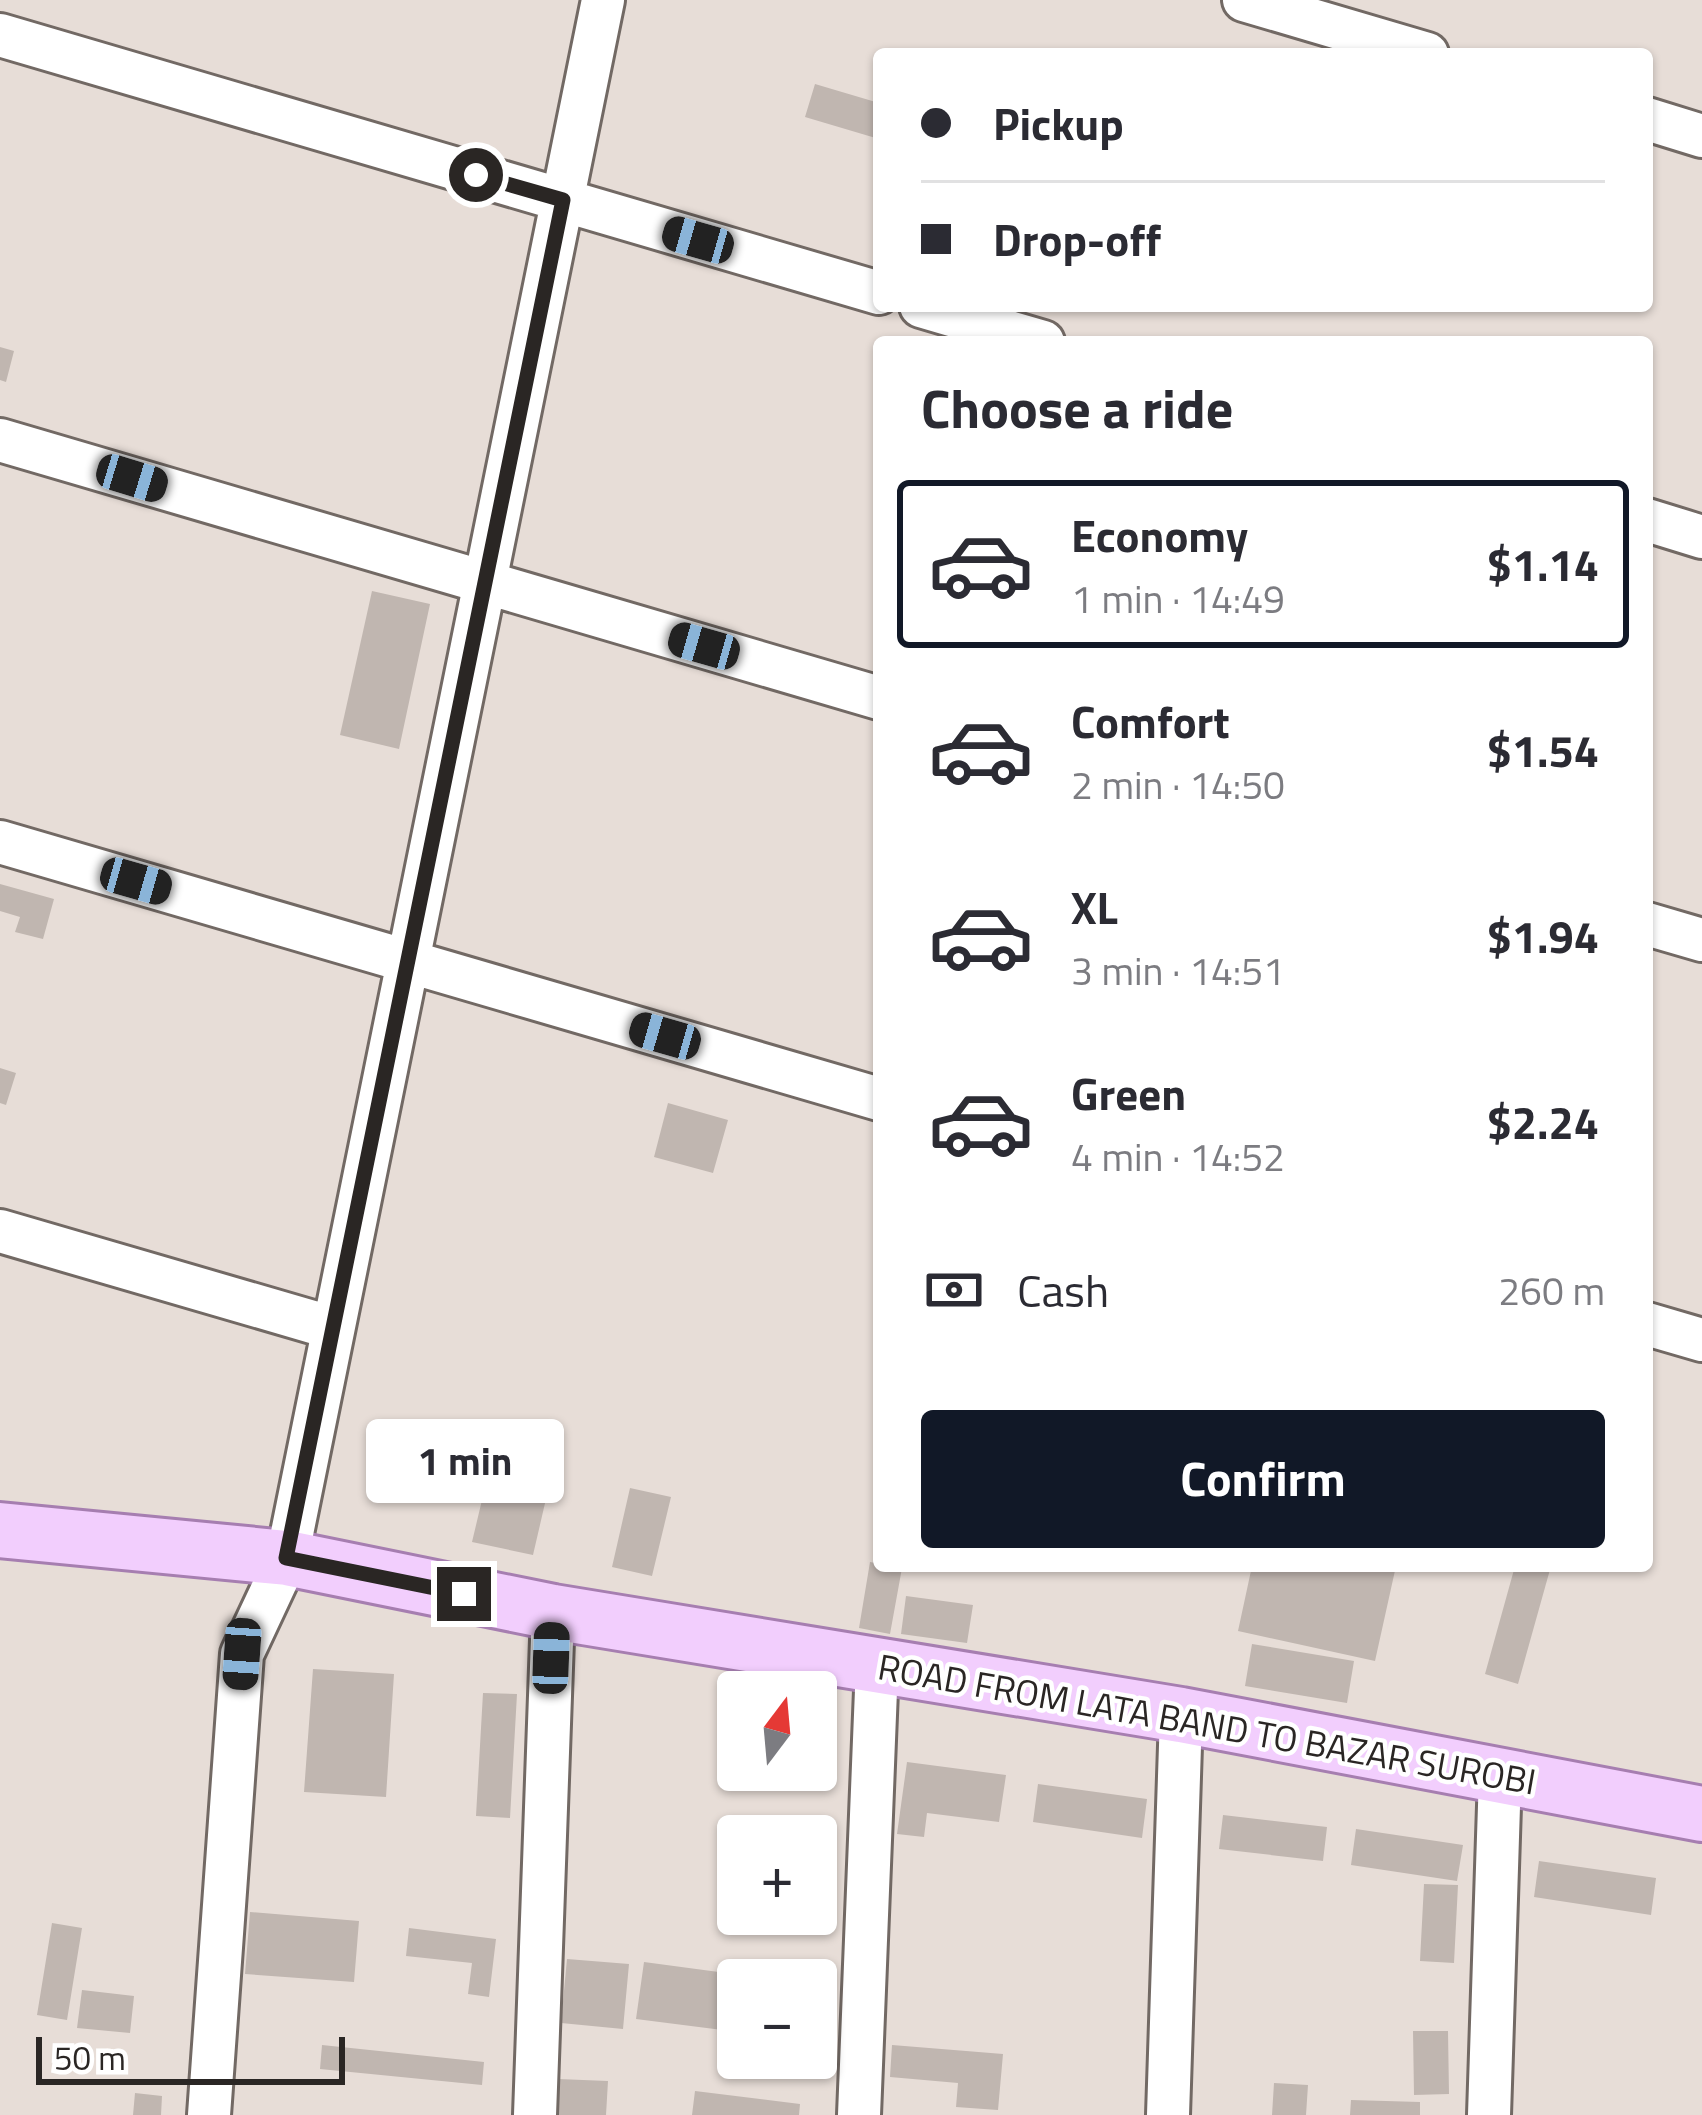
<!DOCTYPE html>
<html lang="en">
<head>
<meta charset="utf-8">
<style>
	:root { --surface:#fff; --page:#f2f2f3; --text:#2b2b33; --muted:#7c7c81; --line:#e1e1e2; --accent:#111827 }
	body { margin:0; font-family:"Titillium Web",sans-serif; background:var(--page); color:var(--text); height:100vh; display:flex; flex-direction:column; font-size:45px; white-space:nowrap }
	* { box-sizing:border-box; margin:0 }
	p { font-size:39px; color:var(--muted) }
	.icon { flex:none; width:66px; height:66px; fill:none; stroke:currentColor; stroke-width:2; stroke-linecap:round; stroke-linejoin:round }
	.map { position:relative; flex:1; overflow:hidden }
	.details { position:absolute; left:873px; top:336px; width:780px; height:1236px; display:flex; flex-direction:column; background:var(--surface); border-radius:12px; box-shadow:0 3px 9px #0004 }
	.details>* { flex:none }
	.guide { position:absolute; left:873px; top:48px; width:780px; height:264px; border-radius:12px; box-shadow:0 3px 9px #0004; display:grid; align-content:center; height:264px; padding:0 48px; background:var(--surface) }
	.needle { width:78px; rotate:16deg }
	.buttons { position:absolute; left:717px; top:1671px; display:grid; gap:24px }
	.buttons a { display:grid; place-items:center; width:120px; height:120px; border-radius:12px; background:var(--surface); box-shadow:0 3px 9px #0004; font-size:60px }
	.scale { position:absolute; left:36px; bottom:30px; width:309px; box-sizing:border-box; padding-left:12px; border:6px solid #2a2624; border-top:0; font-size:33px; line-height:42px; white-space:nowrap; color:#2a2624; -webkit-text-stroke:9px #fff; paint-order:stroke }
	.end { position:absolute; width:54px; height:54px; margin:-27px; border:15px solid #2a2624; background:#fff; box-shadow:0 0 0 6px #fff }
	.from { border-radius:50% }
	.bubble { position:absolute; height:84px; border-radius:12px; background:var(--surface); box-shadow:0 3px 9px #0004; font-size:39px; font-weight:700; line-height:84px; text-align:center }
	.car { position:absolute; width:36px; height:72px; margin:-36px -18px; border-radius:15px; box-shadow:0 0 9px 3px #0007; background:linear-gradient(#222 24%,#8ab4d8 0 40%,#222 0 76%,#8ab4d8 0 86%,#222 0) }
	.guide b { display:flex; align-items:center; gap:42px; height:114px; font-size:45px }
	.guide b+b { border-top:3px solid var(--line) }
	.guide i { width:30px; height:30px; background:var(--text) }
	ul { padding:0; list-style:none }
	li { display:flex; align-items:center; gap:36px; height:168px; margin:0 24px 18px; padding:0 24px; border:6px solid transparent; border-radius:12px }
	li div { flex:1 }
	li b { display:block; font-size:45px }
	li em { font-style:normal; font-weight:700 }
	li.current { border-color:var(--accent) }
	li>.icon { width:108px; height:108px; stroke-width:1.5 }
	h2 { padding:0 48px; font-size:54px; line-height:144px }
	.pay { display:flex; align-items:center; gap:30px; height:132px; padding:0 48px; font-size:45px }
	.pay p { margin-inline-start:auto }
	.primary-button { display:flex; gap:24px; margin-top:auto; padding:24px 48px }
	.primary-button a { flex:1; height:138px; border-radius:12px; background:var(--accent); color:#fff; font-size:48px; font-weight:700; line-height:138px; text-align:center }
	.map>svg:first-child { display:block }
	.building { fill:#c0b6b0 }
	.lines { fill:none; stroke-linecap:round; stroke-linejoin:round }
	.minor-casing { stroke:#726964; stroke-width:48 }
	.major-casing { stroke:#a67eb0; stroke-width:60 }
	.minor { stroke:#fff; stroke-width:42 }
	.major { stroke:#f2cefd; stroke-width:54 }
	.route { stroke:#2a2624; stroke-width:15 }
	.labels { text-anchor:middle; stroke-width:9; stroke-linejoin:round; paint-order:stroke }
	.street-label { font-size:36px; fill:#2a2624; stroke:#fff }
</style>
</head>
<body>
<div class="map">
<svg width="1702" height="2115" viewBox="0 0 1702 2115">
	<rect width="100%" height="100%" fill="#e7ddd7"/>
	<path class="building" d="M815 84 879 103V139L805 117Z
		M0 347 14 351 6 382 0 380Z
		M372 591 430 604 399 749 340 735Z
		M0 884 54 899 43 939 15 932 20 917 0 911Z
		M0 1068 16 1073 6 1105 0 1103Z
		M668 1103 728 1120 713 1173 654 1157Z
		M492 1458 552 1473 533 1555 472 1542Z
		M630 1488 671 1497 652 1576 612 1567Z
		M870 1562 902 1568 890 1634 859 1628Z
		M1252 1566H1396L1375 1661 1238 1631Z
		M1515 1566H1551L1518 1684 1485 1674Z
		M906 1596 973 1605 967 1643 901 1634Z
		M1252 1644 1354 1661 1347 1703 1245 1686Z
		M313 1669 394 1674 386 1797 304 1792Z
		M483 1693 517 1694 510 1818 476 1816Z
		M907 1762 1006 1775 999 1822 927 1813 924 1837 897 1834Z
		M1038 1784 1147 1799 1142 1838 1033 1822Z
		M1223 1815 1327 1827 1323 1861 1219 1849Z
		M1356 1829 1463 1845 1457 1881 1351 1865Z
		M1539 1861 1656 1878 1651 1915 1534 1897Z
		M1424 1884 1458 1885 1454 1963 1420 1961Z
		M250 1912 359 1921 354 1982 245 1974Z
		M52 1923 82 1928 67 2020 37 2015Z
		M409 1928 496 1939 489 1997 468 1994 472 1963 406 1956Z
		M567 1959 629 1964 623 2029 561 2023Z
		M644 1962 756 1977 738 1980V2032L636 2019Z
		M82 1990 134 1996 130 2033 77 2028Z
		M1413 2031H1448L1449 2094 1414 2095Z
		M322 2045 484 2062 482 2085 320 2069Z
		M892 2045 1003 2054 998 2110 956 2107 958 2083 890 2077Z
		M558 2079 608 2081 606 2115H556Z
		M1274 2083 1308 2085 1306 2115H1272Z
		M695 2091 800 2104 799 2115H692Z
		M135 2093 162 2096 161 2115H133Z
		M1351 2100 1420 2102V2115H1350Z"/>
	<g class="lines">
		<defs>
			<path id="minor" d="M1244 0 1427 54
				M0 35 879 293
				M1647 119 1702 136
				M921 306 1043 342
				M0 440 879 698
				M1647 520 1702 537
				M0 842 879 1099
				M1647 924 1702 940
				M0 1231 333 1328
				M1647 1324 1702 1340
				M209 2115 242 1654 287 1558 603 0
				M535 2115 553 1612
				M859 2115 877 1665
				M1168 2115 1181 1715
				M1489 2115 1500 1775"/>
			<path id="major" d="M0 1530 287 1558 553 1612 1181 1715 1702 1814"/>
		</defs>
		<use href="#minor" class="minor-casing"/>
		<use href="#major" class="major-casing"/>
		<use href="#minor" class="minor"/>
		<use href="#major" class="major"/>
	</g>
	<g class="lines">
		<path class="route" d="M464 1594 286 1558 563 200 476 175"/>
	</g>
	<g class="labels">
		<g class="street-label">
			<text transform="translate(1207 1724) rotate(10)" y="13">ROAD FROM LATA BAND TO BAZAR SUROBI</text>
		</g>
	</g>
</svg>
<div class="buttons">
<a><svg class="needle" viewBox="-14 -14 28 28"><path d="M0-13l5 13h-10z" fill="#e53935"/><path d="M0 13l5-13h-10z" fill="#7c7c81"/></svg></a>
<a>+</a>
<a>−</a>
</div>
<div class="scale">50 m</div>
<i class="end from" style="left:476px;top:175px"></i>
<i class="end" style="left:464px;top:1594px"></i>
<div class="bubble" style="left:366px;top:1419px;width:198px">1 min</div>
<i class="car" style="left:698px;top:240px;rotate:286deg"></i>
<i class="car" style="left:132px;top:478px;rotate:107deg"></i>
<i class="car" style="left:704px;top:646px;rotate:286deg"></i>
<i class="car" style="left:136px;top:881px;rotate:106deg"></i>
<i class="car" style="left:665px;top:1036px;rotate:286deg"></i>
<i class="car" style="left:242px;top:1654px;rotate:184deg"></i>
<i class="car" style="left:551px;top:1658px;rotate:2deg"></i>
<div class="guide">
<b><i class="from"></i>Pickup</b>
<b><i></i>Drop-off</b>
</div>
<section class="details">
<h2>Choose a ride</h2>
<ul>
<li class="current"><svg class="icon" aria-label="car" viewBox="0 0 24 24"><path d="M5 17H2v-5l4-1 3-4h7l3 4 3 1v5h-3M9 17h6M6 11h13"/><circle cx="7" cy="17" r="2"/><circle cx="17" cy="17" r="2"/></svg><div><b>Economy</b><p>1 min · 14:49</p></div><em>$1.14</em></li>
<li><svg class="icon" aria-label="car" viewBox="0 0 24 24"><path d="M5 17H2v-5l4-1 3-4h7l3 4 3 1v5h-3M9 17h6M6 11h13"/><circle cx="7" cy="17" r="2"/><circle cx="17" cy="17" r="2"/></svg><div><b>Comfort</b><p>2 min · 14:50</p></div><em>$1.54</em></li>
<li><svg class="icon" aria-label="car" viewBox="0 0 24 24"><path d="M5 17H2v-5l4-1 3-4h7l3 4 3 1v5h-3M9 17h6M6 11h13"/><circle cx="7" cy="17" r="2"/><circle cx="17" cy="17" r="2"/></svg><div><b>XL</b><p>3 min · 14:51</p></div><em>$1.94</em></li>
<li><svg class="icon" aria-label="car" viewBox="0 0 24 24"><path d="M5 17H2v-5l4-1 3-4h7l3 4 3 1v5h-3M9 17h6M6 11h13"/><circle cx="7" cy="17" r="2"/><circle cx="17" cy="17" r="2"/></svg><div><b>Green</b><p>4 min · 14:52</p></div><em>$2.24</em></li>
</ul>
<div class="pay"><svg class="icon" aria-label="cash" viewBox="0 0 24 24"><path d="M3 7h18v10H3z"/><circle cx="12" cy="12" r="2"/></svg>Cash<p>260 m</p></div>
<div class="primary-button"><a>Confirm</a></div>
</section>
</div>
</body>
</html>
